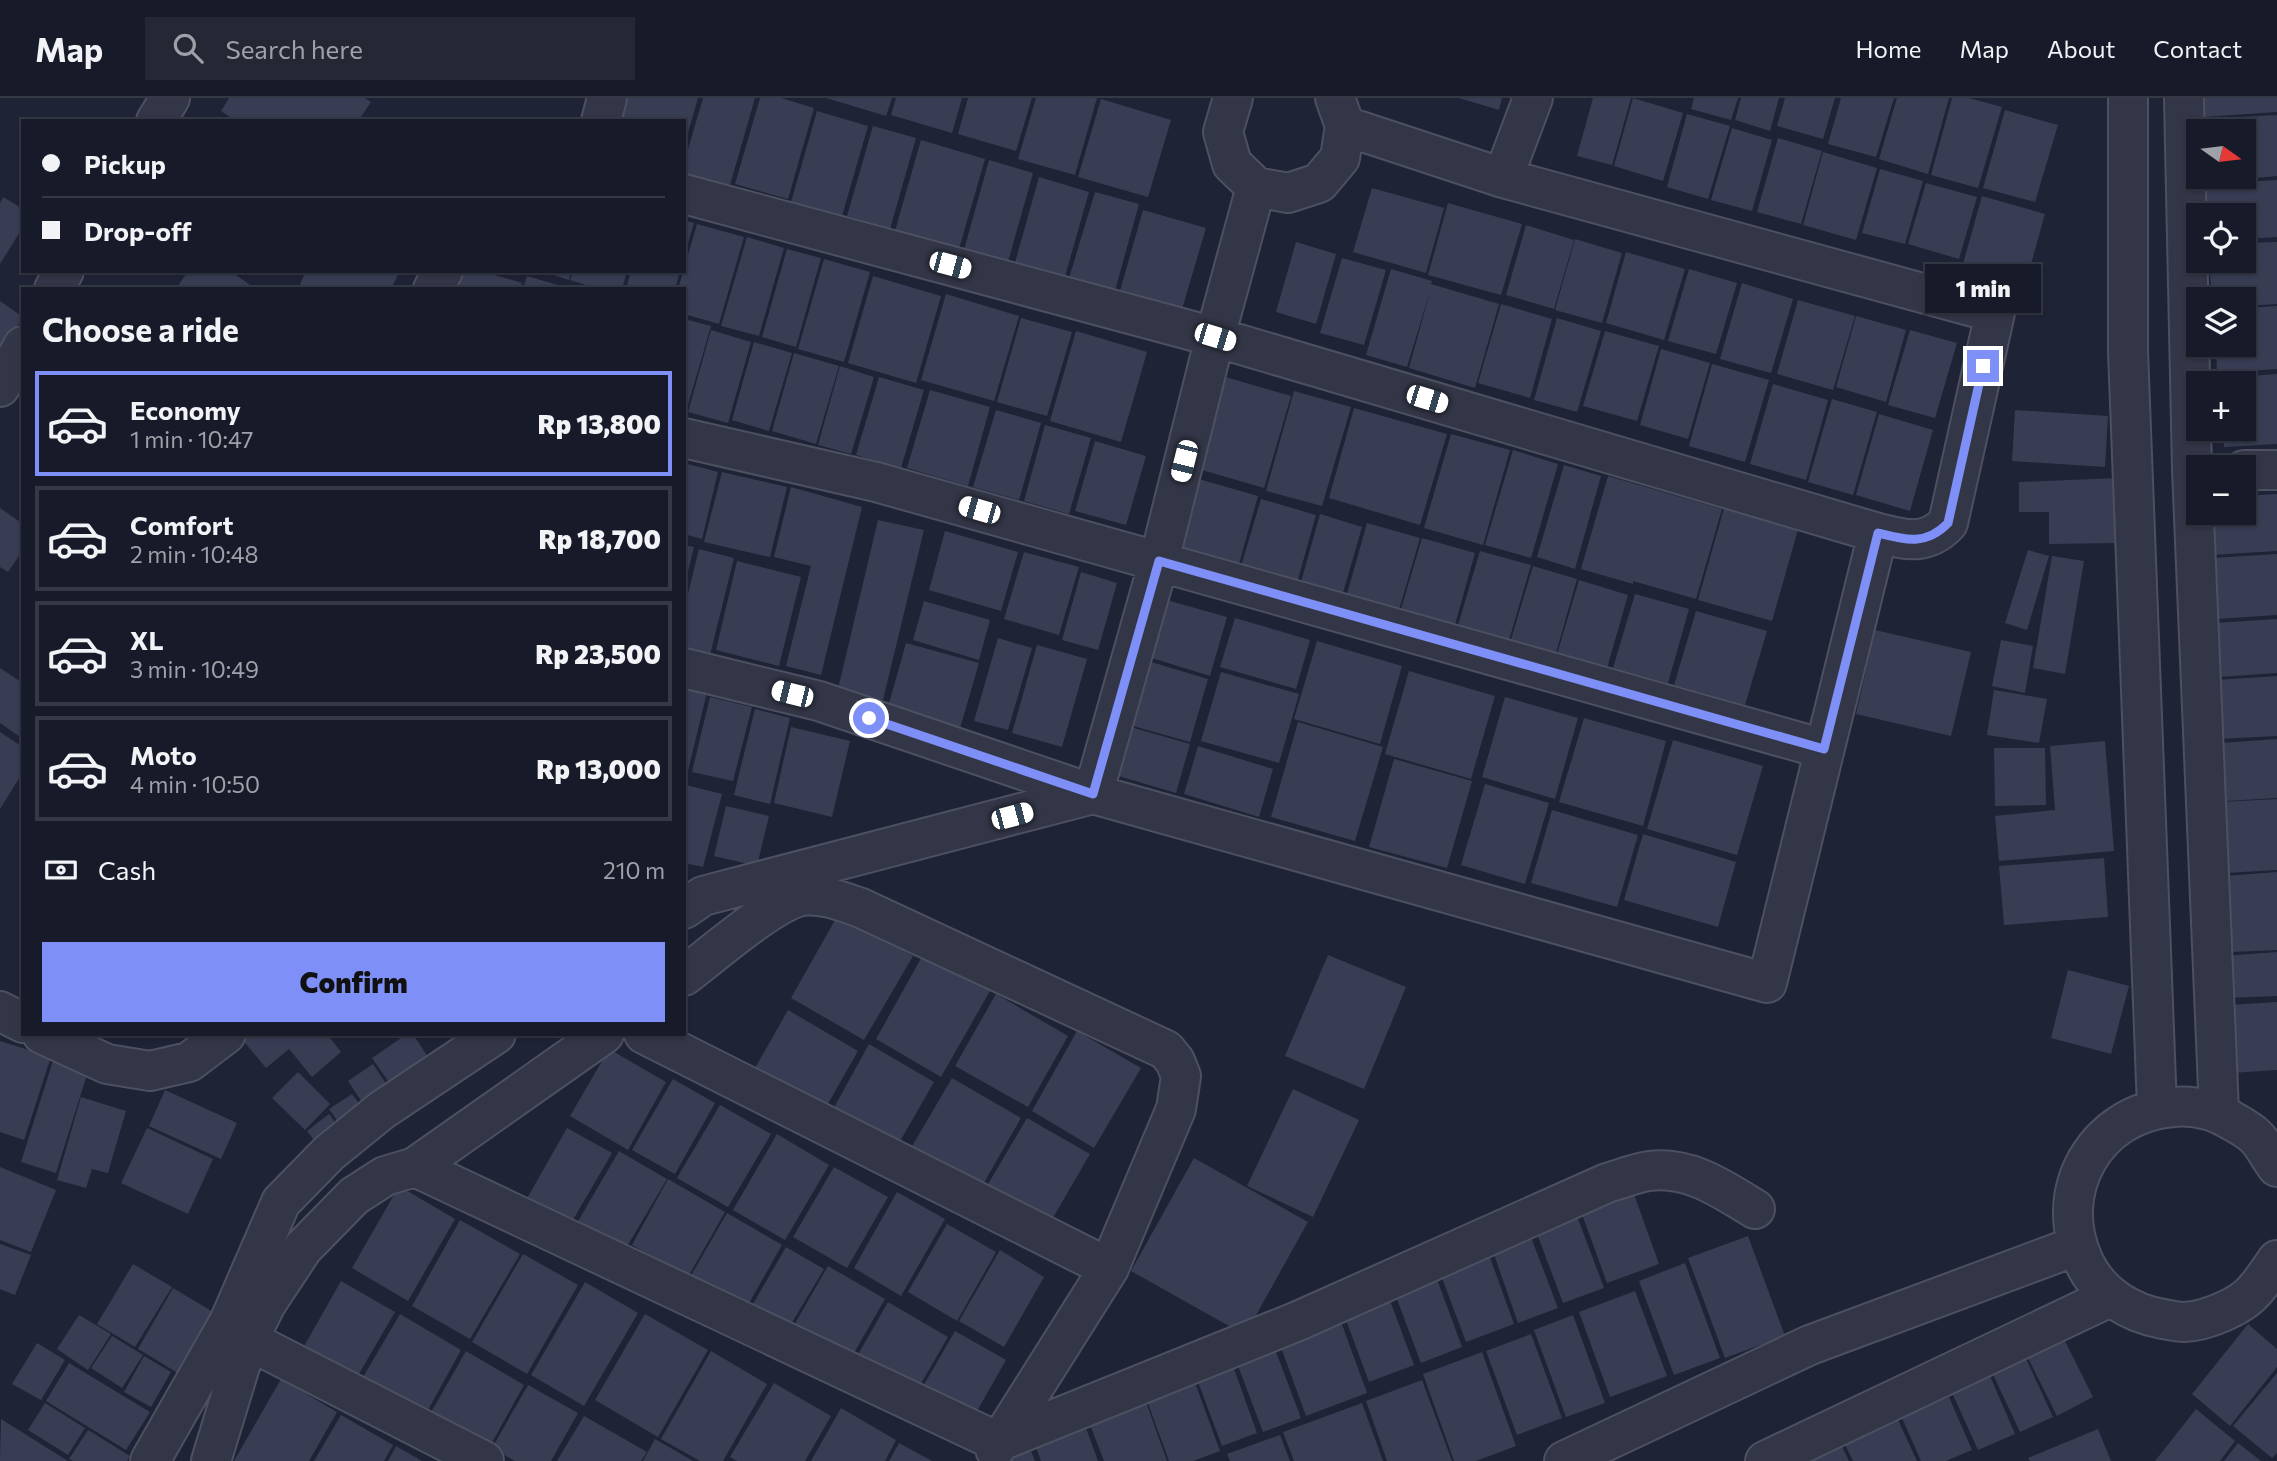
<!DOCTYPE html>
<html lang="en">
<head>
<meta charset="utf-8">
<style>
	:root { --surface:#171a28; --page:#242734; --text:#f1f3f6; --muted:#9ea1a8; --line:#363845; --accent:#7e90f7 }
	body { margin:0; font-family:Commissioner,sans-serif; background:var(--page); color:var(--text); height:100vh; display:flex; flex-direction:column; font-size:26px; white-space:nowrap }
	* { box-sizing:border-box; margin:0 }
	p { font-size:23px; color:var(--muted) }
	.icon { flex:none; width:38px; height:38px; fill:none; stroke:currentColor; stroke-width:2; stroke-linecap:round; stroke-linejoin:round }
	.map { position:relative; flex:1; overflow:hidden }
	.panel { position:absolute; left:21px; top:189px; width:665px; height:749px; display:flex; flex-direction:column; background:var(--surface); border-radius:0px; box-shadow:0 2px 5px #0004,0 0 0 2px var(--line) }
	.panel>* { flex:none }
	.hud { position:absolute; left:21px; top:21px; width:665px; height:154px; border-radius:0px; box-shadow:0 2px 5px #0004,0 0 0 2px var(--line); display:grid; align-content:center; height:154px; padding:0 21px; background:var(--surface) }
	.needle { width:46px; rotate:104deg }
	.tools { position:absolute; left:2186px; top:21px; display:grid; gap:14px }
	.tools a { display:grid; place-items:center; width:70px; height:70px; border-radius:0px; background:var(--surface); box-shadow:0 2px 5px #0004,0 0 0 2px var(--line); font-size:35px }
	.end { position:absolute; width:32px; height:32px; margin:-16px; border:9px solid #7e90f7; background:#fff; box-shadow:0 0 0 4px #fff }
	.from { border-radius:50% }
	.bubble { position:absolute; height:49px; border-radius:0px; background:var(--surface); box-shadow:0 2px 5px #0004,0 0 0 2px var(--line); font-size:23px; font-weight:800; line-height:49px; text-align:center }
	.car { position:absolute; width:21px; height:42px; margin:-21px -10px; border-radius:9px; box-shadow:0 0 5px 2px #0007; background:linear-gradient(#fff 24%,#345 0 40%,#fff 0 76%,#345 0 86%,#fff 0) }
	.hud b { display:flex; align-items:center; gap:24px; height:66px; font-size:26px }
	.hud b+b { border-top:2px solid var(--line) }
	.hud i { width:18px; height:18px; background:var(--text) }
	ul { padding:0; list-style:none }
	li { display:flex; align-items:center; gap:21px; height:105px; margin:0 14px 10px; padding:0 7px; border:4px solid var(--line); border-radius:0px }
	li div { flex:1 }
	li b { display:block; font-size:26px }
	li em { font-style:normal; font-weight:800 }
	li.active { border-color:var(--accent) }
	li>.icon { width:63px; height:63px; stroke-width:1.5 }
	h2 { padding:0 21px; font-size:32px; line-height:84px }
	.pay { display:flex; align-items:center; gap:18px; height:77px; padding:0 21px; font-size:26px }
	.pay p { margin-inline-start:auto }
	.primary-button { display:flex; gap:14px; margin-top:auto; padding:14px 21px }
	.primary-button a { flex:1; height:80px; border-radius:0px; background:var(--accent); color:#111; font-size:28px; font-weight:800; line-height:80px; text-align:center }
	header { display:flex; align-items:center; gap:42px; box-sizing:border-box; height:98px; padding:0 35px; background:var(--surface); border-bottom:2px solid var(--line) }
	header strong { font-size:33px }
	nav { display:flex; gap:38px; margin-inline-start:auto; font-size:24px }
	.search { width:490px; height:63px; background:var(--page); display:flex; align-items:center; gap:18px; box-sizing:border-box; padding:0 24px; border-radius:0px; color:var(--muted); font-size:26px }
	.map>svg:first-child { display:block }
	.building { fill:#383d54 }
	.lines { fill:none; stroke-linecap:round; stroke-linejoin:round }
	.minor-casing { stroke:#4d5061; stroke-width:42 }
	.minor { stroke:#333646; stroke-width:38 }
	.route { stroke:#7e90f7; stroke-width:9 }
</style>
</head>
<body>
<header>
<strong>Map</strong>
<div class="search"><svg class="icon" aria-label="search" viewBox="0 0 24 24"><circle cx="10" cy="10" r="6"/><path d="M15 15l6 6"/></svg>Search here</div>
<nav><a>Home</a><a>Map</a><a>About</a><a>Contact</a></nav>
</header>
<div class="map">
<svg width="2277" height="1363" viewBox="0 0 2277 1363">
	<rect width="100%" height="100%" fill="#1f2336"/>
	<path class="building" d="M229 0H365L371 4 358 23H236L221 13Z
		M626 0H698L685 45 684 23H619Z
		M703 0H755L728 94 684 81V65Z
		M760 0H781L814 10 788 101 735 86Z
		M826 0H892L886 18Z
		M896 0H962L952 35 891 17Z
		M968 0H1032L1016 53 958 36Z
		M1036 0H1097L1075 77 1018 61Z
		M1459 0H1502L1499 12Z
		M1593 0H1631L1612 67 1577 58Z
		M1633 0 1683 15 1663 83 1614 68Z
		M1694 0H1738L1731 22 1691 11Z
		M1741 0H1779L1770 33 1735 22Z
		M1785 0H1835L1823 41 1777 28Z
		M1841 0H1894L1876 59 1828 46Z
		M1897 0H1949L1928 76 1879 61Z
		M1952 0H1969L2002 9 1978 90 1931 77Z
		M2203 0H2277V14L2204 19Z
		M1101 1 1171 22 1148 99 1078 79Z
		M2005 12 2058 27 2035 104 1983 90Z
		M817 13 868 28 842 118 791 104Z
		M1687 16 1730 28 1708 101 1667 89Z
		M2277 17V78L2244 81V33H2202V21Z
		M873 28 916 40 890 131 847 118Z
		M1732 30 1772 42 1752 113 1711 102Z
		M1778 40 1822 53 1801 126 1757 114Z
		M921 42 985 61 959 151 895 133Z
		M1823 54 1877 70 1856 142 1803 127Z
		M989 62 1033 75 1008 164 964 152Z
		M1880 71 1923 83 1905 146 1862 135Z
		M1039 79 1089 94 1064 182 1014 168Z
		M2277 82V139L2244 141V117H2205L2204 86Z
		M1926 85 1977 99 1959 161 1908 146Z
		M1372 90 1444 110 1426 175 1353 154Z
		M1095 94 1139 106 1113 200 1067 187Z
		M1982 98 2045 116 2026 184 1963 166Z
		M3 99 23 111V129L0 166V105Z
		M1448 105 1522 126 1501 197 1428 177Z
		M1143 112 1206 130 1180 218 1118 200Z
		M684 122 694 125 685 155H684Z
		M697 126 744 139 719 226 684 216V191H678Z
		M1526 127 1574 142 1554 211 1506 197Z
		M747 139 784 150 759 238 721 228Z
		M1575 141 1622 155 1602 225 1555 212Z
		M1296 144 1336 156 1316 226 1276 214Z
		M2277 144V206L2244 208V201H2212L2209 163H2244V145Z
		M787 151 821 160 796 249 762 239Z
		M1626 154 1685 171 1664 242 1606 225Z
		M1342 160 1386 172 1364 247 1320 235Z
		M824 161 870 174 844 264 798 251Z
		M1391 171 1432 183 1431 186 1499 206 1475 290 1409 270 1431 190 1407 269 1366 257Z
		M1689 171 1737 185 1716 256 1668 243Z
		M188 173H230L256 191H176Z
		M306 173H400L391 191H298Z
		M456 173H482L522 185 520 191H451Z
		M541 173H571L569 182Z
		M573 173H627L622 191H598L570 182Z
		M631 173H680L675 191H626Z
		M527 178 568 190V191H523Z
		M873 178 941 198 916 285 848 265Z
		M1742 185 1793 201 1771 275 1720 261Z
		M946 196 1019 218 994 303 921 282Z
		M1798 202 1855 218 1833 292 1777 276Z
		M0 203 23 219 0 254Z
		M1501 206 1552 221 1530 300 1478 285Z
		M2277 208V271L2217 275 2216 247H2244V210Z
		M1856 218 1906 232 1886 304 1836 289Z
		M1021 220 1072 234 1047 318 997 304Z
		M1557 220 1601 233 1577 314 1534 302Z
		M684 221 711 228 685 317H684Z
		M711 232 751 244 728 325 688 314Z
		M1910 232 1957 245 1935 320 1888 307Z
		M1076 233 1147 254 1121 344 1050 323Z
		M1605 233 1659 248 1637 323 1583 308Z
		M754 244 792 255 769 333 732 322Z
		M1661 251 1710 265 1688 341 1640 327Z
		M794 255 839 268 816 346 772 333Z
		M1712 266 1769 282 1745 364 1689 348Z
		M840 268 874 279 851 356 818 347Z
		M2277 276V346L2224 349 2223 331H2244V285H2220V280Z
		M1222 278 1291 298 1264 390 1195 370Z
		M879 279 924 292 901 370 856 357Z
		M1773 286 1828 302 1806 382 1750 366Z
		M930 292 990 309 968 388 907 370Z
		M1294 293 1351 309 1322 408 1266 393Z
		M1832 301 1877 314 1853 397 1808 384Z
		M1354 310 1447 336 1420 427 1329 400Z
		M996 312 1041 325 1019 402 973 389Z
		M2015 312 2108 318 2105 369 2012 363Z
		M1879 316 1933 332 1910 413 1856 397Z
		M1045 327 1091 340 1069 416 1024 403Z
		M1451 336 1510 352 1483 447 1424 430Z
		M1095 343 1146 358 1126 427 1075 413Z
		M1513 352 1558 366 1531 460 1485 447Z
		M684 365 718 374 702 441 684 436Z
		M1564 367 1601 378 1575 471 1537 459Z
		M722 374 787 389 770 459 704 444Z
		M1188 378 1258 398 1237 473 1166 453Z
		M1608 378 1722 411 1696 501 1633 483V486L1581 471Z
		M2118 380 2117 445 2049 446V414H2019V384Z
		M791 389 862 409 821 577 786 568 811 468 774 459Z
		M2277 396V453L2211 457 2209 415H2244V398Z
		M1261 401 1316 417 1295 492 1239 475Z
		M1725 407 1799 428 1772 523 1698 502Z
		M0 410 23 426V452L8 474 0 469Z
		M1320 416 1362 429 1343 495 1301 484Z
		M878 422 924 432 883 602 838 591Z
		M1367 425 1420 440 1399 512 1347 496Z
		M945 433 1018 454 1001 513 929 492Z
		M1422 440 1475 455 1453 534 1399 518Z
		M684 447 694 449 685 485H684Z
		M699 451 734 460 710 557 684 550V512Z
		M2028 452 2049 458 2027 532 2005 525Z
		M1480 453 1531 467 1507 549 1456 534Z
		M1024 454 1079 469 1059 537 1004 521Z
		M2277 456V517L2216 521 2212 460Z
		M2052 458 2084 463 2065 576 2033 570Z
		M737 463 801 479 779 568 716 552Z
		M1533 468 1577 481 1554 562 1509 548Z
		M1081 474 1117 485 1098 552 1062 542Z
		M1579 482 1628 497 1605 577 1555 563Z
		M1635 496 1689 511 1668 585 1613 570Z
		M1156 499 1227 519 1210 578 1139 556Z
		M924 503 990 522 979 562 913 542Z
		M1696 513 1767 533 1745 607 1674 587Z
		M1235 520 1310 542 1296 591 1220 569Z
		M2277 521V575L2219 579 2215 525Z
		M1875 532 1971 554 1951 638 1856 616Z
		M998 540 1032 550 1008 632 974 623Z
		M2001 542 2033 548 2025 595 1992 588Z
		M1317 543 1402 568 1380 646 1294 621Z
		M906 545 979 565 958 637 886 616Z
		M1037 547 1087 561 1062 649 1012 635Z
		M1138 560 1208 581 1190 644 1119 624Z
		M0 570 23 585V641L0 625Z
		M1409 573 1495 598 1471 681 1385 656Z
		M1221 574 1299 596 1279 665 1201 643Z
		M2277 578V638L2219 641 2215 582Z
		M684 588 707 594 688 673 684 672Z
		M1994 592 2047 601 2039 645 1987 637Z
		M710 599 752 609 733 683 692 674Z
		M1505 599 1578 620 1555 701 1482 679Z
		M755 611 790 620 770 706 734 697Z
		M1584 620 1666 643 1643 728 1559 704Z
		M1298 624 1383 649 1355 743 1271 719Z
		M1120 626 1190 646 1176 695 1105 674Z
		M791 629 850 643 832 719 774 705Z
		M0 634 23 649V674L0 711Z
		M2277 641V700L2225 703 2221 645Z
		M1673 642 1763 668 1737 757 1647 731Z
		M2105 643 2114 753 1999 763 1995 718 2055 712 2050 648Z
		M1198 648 1273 671 1259 719 1184 696Z
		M1994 650H2045L2046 707 1995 708Z
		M1394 661 1472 683 1447 770 1369 749Z
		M1485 686 1549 705 1525 786 1461 767Z
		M686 687 722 696 703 769 684 765V695Z
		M2277 701V772L2225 775 2221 704Z
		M726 708 769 718 757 768 714 758Z
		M1552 712 1638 737 1617 809 1531 785Z
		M1643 736 1736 764 1718 829 1624 802Z
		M2104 760 2108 819 2004 827 1999 768Z
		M2277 774V852L2230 854 2226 778Z
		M839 815 913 858 864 942 791 900Z
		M2277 854V898L2226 900 2223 858Z
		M924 855 990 893 941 979 876 941Z
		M1328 857 1406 889 1364 991 1285 958Z
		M2068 872 2129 888 2111 956 2051 940Z
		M996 896 1068 938 1028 1009 955 968Z
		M2277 904V972L2232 975 2229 907Z
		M788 912 858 953 825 1011 755 970Z
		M1077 933 1141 970 1094 1050 1032 1013Z
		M245 936H327L341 954 312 979 289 951 266 970 241 940Z
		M407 936H413L435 970 397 996 372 960Z
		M0 943 51 959 24 1042 0 1034Z
		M869 946 934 984 895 1052 831 1015Z
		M57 950 92 961 56 1075 21 1064Z
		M609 951 666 984 628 1052 570 1018Z
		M373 966 395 999 370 1016 348 983Z
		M298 974 330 1006 305 1032 272 1000Z
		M952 980 1021 1020 981 1090 911 1050Z
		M673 981 715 1005 675 1076 632 1052Z
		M1293 991 1359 1022 1313 1119 1247 1088Z
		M165 992 237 1025 221 1061 149 1028Z
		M352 996 367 1016 344 1032 329 1011Z
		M81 999 126 1013 108 1075 92 1071 86 1090 57 1082Z
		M720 1007 771 1036 728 1109 677 1080Z
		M329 1016 343 1035 321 1051 307 1033Z
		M1027 1020 1090 1056 1047 1130 984 1093Z
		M147 1030 213 1061 188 1116 121 1085Z
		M567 1030 612 1055 570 1127 526 1102Z
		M777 1036 829 1067 785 1142 733 1112Z
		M619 1053 667 1081 622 1157 574 1130Z
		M1194 1060 1308 1124 1245 1237 1131 1173Z
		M0 1069 56 1092 31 1154 0 1142Z
		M834 1069 888 1099 847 1170 793 1139Z
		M668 1081 725 1114 688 1179 632 1147Z
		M399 1088 455 1121 408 1203 352 1170Z
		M1631 1088 1659 1166 1607 1185 1579 1108Z
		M897 1094 945 1121 901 1198 854 1170Z
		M1574 1110 1604 1190 1563 1205 1533 1125Z
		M727 1115 782 1147 744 1214 689 1181Z
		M460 1122 520 1156 470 1241 412 1208Z
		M947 1126 996 1154 957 1223 908 1194Z
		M1529 1134 1558 1210 1518 1225 1491 1148Z
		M1748 1138 1785 1238 1725 1260 1688 1160Z
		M0 1146 31 1157 15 1197 0 1191Z
		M786 1149 824 1171 790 1228 753 1206Z
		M1487 1151 1514 1226 1466 1244 1438 1169Z
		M1000 1152 1044 1179 1004 1249 959 1223Z
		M523 1156 578 1187 527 1276 472 1244Z
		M1685 1165 1720 1260 1674 1277 1639 1183Z
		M133 1166 172 1189 135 1249 97 1226Z
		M828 1168 885 1201 850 1262 793 1229Z
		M1434 1173 1462 1249 1421 1265 1392 1188Z
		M341 1183 395 1214 356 1281 303 1250Z
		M585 1184 638 1215 584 1308 531 1277Z
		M1385 1189 1414 1267 1369 1284 1340 1206Z
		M173 1190 225 1221 189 1282 145 1255 147 1251 145 1255 138 1251Z
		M1635 1193 1667 1278 1610 1299 1579 1214Z
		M888 1204 948 1239 915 1296 855 1262Z
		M1336 1210 1367 1295 1306 1318 1275 1233Z
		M400 1216 461 1252 422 1323 359 1286Z
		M645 1216 708 1252 658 1339 595 1302Z
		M79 1217 111 1236 88 1272 57 1251Z
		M1573 1217 1605 1305 1566 1319 1534 1232Z
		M2248 1226 2277 1251V1269L2230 1328 2192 1296Z
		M955 1233 1006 1262 969 1327 918 1297Z
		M2061 1235 2093 1299 2057 1318 2025 1254Z
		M1531 1236 1562 1320 1517 1337 1486 1253Z
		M112 1238 143 1257 122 1290 91 1270Z
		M1270 1238 1301 1320 1263 1334 1232 1252Z
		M37 1245 65 1262 41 1302 12 1286Z
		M466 1253 524 1287 489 1350 430 1316Z
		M711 1253 767 1286 723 1363H700L661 1341Z
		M1228 1254 1257 1335 1222 1348 1192 1268Z
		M1482 1254 1516 1348 1476 1363H1454L1423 1276Z
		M2023 1254 2053 1319 2020 1334 1990 1270Z
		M144 1258 171 1274 151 1309 124 1294Z
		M69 1265 150 1314 126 1352 46 1303Z
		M1190 1271 1220 1353 1193 1363H1169L1142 1289Z
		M1987 1271 2015 1336 1978 1352 1949 1288Z
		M2277 1275V1355L2272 1360 2233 1328Z
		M281 1281 337 1314 309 1363H234Z
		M1422 1282 1452 1363H1387L1366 1303Z
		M774 1285 831 1318 805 1363H737L730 1359Z
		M528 1287 578 1315 551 1363H515L492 1350Z
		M1141 1290 1167 1363H1104L1084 1311Z
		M1949 1299 1972 1352 1946 1363H1921L1902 1320Z
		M45 1305 85 1330 68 1357 28 1332Z
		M1362 1305 1383 1363H1294L1283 1334Z
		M841 1310 896 1342 885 1363H811Z
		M1893 1311 1917 1363H1853L1840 1336Z
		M2196 1311 2235 1343 2220 1363H2155Z
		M1080 1314 1098 1363H1041L1030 1333Z
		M341 1317 393 1347 384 1363H314Z
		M584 1318 647 1354 641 1363H557Z
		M1 1321 68 1363H0Z
		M2098 1331 2111 1363H2030L2028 1360Z
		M88 1332 130 1358 127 1363H73L69 1361Z
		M1280 1337 1290 1363H1230L1227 1356Z
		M1838 1340 1849 1363H1794Z
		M655 1341 693 1363H643Z
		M1027 1342 1035 1363H1003Z
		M899 1345 932 1363H889Z
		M2238 1345 2261 1363H2224Z
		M396 1348 422 1363H388Z"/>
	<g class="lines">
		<defs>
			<path id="minor" d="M1233 0 1223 34 1232 66 1256 89 1288 95 1319 85 1340 60 1345 28 1335 0
				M2128 0V253L2157 1010
				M2184 0 2192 372 2219 1014
				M156 23 170 0
				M601 23 607 0
				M1503 80 1533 0
				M684 96 1215 239 1878 435C1906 442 1926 448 1948 425L1995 215 1503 80 1345 28
				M54 191 64 173
				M433 191 443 173
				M0 289 23 248
				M684 340 876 384 1824 651
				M2244 372H2277
				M684 570 819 603 1093 696 1767 885 1878 435
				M684 811 703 798 1093 696 1159 463 1215 239 1256 89
				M684 878C712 857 772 804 802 798 822 795 843 804 861 810L1166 952 1175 963 1181 978 1176 1011 1109 1170 995 1351
				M0 913 23 925
				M42 936 107 966 150 973 189 964 226 936
				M604 936 415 1069 998 1344 1298 1223 1607 1085C1621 1081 1635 1075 1649 1073 1690 1068 1722 1091 1755 1111
				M644 936 1109 1170
				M2277 1069C2270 1060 2264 1047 2256 1039 2250 1033 2241 1028 2234 1024 2215 1012 2195 1007 2173 1009 2095 1015 2051 1094 2084 1164 2099 1196 2129 1215 2163 1221 2169 1222 2177 1224 2184 1224 2206 1223 2241 1209 2255 1192 2263 1183 2270 1172 2277 1162
				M248 1242 484 1363
				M150 1363 229 1224 281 1104 329 1055 382 1012 496 936
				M211 1363 248 1242 266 1206 303 1150 354 1098 385 1078 415 1069
				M1564 1363 1810 1247 2076 1148
				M1765 1363 2110 1199"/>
		</defs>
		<use href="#minor" class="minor-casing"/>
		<use href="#minor" class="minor"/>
	</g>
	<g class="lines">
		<path class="route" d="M869 620 1093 696 1159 463 1824 651 1878 435C1905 442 1926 448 1948 425L1983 268"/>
	</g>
</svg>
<div class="tools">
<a><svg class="needle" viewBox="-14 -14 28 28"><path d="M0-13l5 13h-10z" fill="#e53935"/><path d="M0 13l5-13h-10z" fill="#9ea1a8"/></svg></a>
<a><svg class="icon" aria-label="locate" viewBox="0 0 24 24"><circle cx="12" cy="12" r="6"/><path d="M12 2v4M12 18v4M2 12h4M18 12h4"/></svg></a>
<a><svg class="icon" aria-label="layers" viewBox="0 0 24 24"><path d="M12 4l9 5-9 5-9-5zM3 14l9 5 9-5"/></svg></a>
<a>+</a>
<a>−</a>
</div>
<i class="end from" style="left:869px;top:620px"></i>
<i class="end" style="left:1983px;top:268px"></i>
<div class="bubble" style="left:1925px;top:166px;width:116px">1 min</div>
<i class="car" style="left:950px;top:167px;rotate:105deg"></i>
<i class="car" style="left:1215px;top:239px;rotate:107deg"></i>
<i class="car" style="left:1427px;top:301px;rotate:107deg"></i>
<i class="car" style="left:1184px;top:363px;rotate:194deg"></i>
<i class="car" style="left:979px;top:412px;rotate:286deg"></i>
<i class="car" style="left:792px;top:596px;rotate:284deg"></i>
<i class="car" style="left:1012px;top:718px;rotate:75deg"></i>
<div class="hud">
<b><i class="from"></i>Pickup</b>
<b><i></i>Drop-off</b>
</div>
<section class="panel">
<h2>Choose a ride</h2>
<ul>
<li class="active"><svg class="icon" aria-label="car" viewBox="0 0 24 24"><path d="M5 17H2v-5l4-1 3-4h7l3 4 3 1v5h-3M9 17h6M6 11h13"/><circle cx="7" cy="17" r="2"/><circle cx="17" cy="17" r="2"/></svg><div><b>Economy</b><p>1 min · 10:47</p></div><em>Rp 13,800</em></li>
<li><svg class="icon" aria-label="car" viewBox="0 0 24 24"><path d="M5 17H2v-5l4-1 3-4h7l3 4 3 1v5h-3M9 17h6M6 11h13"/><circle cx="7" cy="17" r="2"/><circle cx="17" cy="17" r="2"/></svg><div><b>Comfort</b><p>2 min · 10:48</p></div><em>Rp 18,700</em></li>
<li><svg class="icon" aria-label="car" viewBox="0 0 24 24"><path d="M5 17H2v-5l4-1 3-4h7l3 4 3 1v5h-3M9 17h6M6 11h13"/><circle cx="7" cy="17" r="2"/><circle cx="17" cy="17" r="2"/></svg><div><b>XL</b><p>3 min · 10:49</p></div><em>Rp 23,500</em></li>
<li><svg class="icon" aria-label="car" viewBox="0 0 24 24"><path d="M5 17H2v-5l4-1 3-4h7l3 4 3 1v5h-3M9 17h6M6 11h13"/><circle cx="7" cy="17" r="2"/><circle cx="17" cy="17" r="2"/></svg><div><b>Moto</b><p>4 min · 10:50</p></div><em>Rp 13,000</em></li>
</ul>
<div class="pay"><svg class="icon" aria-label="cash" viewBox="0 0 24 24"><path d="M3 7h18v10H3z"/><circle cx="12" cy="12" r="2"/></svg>Cash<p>210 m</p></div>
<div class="primary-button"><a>Confirm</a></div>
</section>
</div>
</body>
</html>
